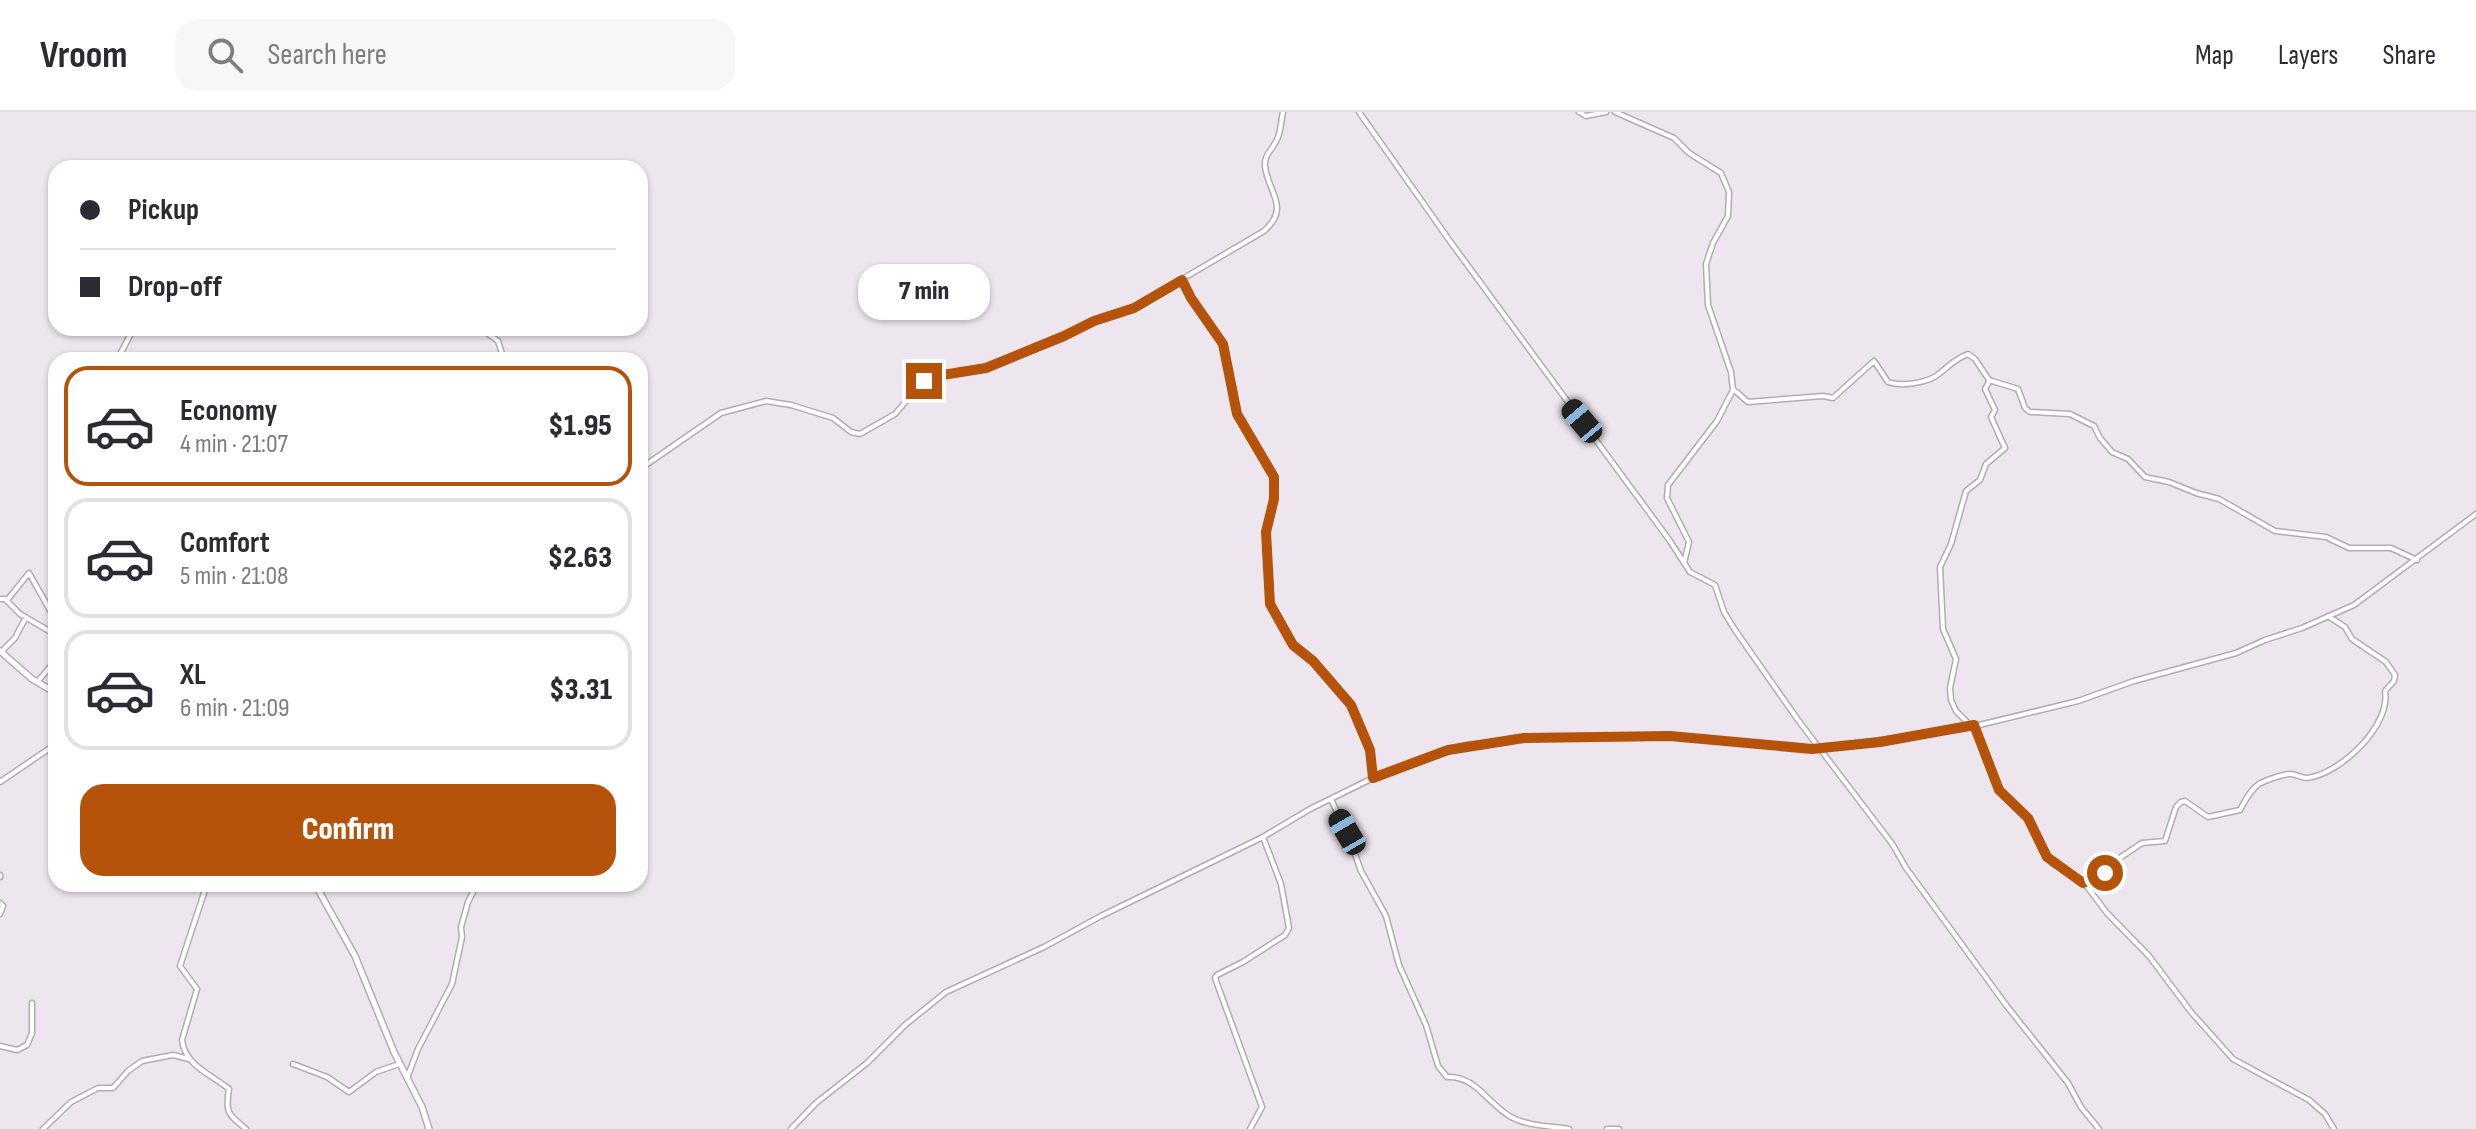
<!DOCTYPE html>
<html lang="en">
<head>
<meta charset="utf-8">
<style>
	:root { --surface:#fff; --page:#f7f7f7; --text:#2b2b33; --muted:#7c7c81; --line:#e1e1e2; --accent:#b45309 }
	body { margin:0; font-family:"Sofia Sans Condensed",sans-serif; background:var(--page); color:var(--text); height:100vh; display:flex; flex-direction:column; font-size:30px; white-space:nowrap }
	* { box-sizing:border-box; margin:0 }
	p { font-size:26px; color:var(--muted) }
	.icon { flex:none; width:44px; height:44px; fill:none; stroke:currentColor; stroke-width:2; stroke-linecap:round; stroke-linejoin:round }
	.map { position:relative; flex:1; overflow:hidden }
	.side { position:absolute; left:48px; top:240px; width:600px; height:540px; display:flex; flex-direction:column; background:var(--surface); border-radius:24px; box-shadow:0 2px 6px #0004 }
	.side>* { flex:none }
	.guide { position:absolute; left:48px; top:48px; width:600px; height:176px; border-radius:24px; box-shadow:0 2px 6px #0004; display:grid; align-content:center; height:176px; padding:0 32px; background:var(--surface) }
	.end { position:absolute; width:36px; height:36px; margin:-18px; border:10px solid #b45309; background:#fff; box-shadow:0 0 0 4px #fff }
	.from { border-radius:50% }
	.bubble { position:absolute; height:56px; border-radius:24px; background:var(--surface); box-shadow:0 2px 6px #0004; font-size:26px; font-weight:800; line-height:56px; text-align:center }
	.car { position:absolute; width:24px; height:48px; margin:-24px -12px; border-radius:10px; box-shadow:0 0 6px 2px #0007; background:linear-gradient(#222 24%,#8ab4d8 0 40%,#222 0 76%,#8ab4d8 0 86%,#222 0) }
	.guide b { display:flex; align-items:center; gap:28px; height:76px; font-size:30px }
	.guide b+b { border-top:2px solid var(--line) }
	.guide i { width:20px; height:20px; background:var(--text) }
	ul { padding:14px 0 0; list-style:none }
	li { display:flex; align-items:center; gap:24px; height:120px; margin:0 16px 12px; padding:0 16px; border:4px solid var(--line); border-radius:24px }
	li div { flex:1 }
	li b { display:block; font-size:30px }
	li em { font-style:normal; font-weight:800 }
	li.current { border-color:var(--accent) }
	li>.icon { width:72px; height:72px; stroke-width:1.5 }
	.cta { display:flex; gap:16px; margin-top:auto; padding:16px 32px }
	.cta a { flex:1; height:92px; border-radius:24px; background:var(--accent); color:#fff; font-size:32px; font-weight:800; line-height:92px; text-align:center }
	header { display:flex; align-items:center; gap:48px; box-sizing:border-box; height:112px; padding:0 40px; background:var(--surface); border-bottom:2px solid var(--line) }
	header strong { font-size:38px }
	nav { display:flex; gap:44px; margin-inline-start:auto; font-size:28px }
	.search { width:560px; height:72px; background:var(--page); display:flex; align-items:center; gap:20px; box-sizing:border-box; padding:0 28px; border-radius:24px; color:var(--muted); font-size:30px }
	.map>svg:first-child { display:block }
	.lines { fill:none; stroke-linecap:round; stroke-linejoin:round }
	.minor-casing { stroke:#b3abb4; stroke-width:7 }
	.tertiary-casing { stroke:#b3abb4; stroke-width:8 }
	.minor { stroke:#fff; stroke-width:4 }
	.tertiary { stroke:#fff; stroke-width:5 }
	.route { stroke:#b45309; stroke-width:10 }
</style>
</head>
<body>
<header>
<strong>Vroom</strong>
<div class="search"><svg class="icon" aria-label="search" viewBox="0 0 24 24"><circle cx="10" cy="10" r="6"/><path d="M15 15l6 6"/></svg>Search here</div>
<nav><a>Map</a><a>Layers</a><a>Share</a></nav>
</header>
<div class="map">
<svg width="2476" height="1017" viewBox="0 0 2476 1017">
	<rect width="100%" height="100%" fill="#eee6ef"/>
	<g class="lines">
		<defs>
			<path id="minor" d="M1283 0C1281 8 1281 18 1278 25 1274 37 1264 41 1265 54 1268 81 1291 95 1264 119L1184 166 1182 171 1223 232 1237 302 1274 365V387L1266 420 1269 489 1293 533 1313 549 1351 593 1370 638 1373 666
				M1359 0 1452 132 1670 429 1690 460 1715 473 1724 500 1735 518 1798 608 1893 733 1906 756 2006 893 2068 971 2081 995 2099 1017
				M1579 0 1586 4 1606 0
				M1615 0 1674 26 1689 41 1721 61 1729 80 1728 104 1713 131 1706 152 1708 193 1731 260 1733 278 1717 309 1668 373 1667 386 1689 430 1684 451
				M480 216 498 229 504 248
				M117 248 134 216
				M1733 277 1748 290 1823 284 1833 286 1874 249 1888 270C1901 275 1929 271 1940 261 1950 253 1955 247 1968 242L1975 247 1989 268 2018 277 2025 296 2030 300 2070 302 2094 314 2100 326 2112 340 2128 347 2145 365 2169 370 2196 381 2219 387 2275 419 2326 425 2349 436H2391L2417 448
				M640 357 721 301 766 289 791 293 833 306 851 320 860 322 895 302 926 266 986 256 1064 224 1088 211 1134 196 1182 168
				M0 487H8L29 461 56 509
				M6 488 20 502 56 523
				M1 540 15 526 26 505
				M37 570 56 548
				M1974 613 1999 678 2028 706 2043 740 2052 751 2079 767 2088 776 2107 801 2149 844 2191 900 2233 947 2309 988 2325 1002 2334 1017
				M1971 614 1956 599 1951 588 1950 576 1956 547 1943 517 1940 455 1951 432 1966 379 1980 368 1986 352 2005 336 1991 305 1995 298 1985 277 1990 268
				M0 670 56 632
				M1331 687 1350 728 1361 759 1386 804 1399 853 1426 913 1438 954 1447 965C1475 963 1488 992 1511 1005 1527 1014 1551 1014 1569 1017
				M0 763V765
				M2083 771 2101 764 2121 745 2142 731 2165 729 2176 695 2181 690 2185 689 2208 705 2240 698C2245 689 2250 678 2259 672 2266 668 2281 663 2289 662 2295 661 2300 666 2307 666 2340 662 2391 614 2385 579L2394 569 2395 563 2386 550 2352 527 2345 515 2328 504
				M207 772 180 854 197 877 182 928C185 954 211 962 229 977 225 1001 228 1002 246 1017
				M0 791 3 794 0 802
				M0 934 17 938 27 933 32 921V891
				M293 952 327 965 349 980 376 960 399 952
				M407 966 418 937 452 872 462 825 461 815 468 790 477 772
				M43 1017 71 990 98 976H113L128 959 142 949 173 943 189 947
				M791 1017 816 991 867 951 905 913 946 880 1044 835 1101 804 1263 725 1310 697 1373 666 1422 646 1465 633 1541 625 1670 624 1812 637 1963 617 2078 589 2134 569 2236 541 2265 528 2302 516 2354 493 2476 402
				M1250 1017 1262 995 1215 866 1217 863 1243 850 1285 823 1289 816 1281 772 1263 725
				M1607 1017H1619"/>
			<path id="tertiary" d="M0 539 32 567 56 581
				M315 772 355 844 394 940 422 995 429 1017"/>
		</defs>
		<use href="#minor" class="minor-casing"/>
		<use href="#tertiary" class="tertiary-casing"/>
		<use href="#minor" class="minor"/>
		<use href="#tertiary" class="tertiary"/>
	</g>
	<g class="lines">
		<path class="route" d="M924 269 930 265 986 256 1064 224 1094 209 1134 196 1182 168 1191 186 1223 232 1237 302 1274 365V387L1266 420 1270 492 1293 533 1313 549 1351 593 1370 638 1373 666 1448 638 1524 626 1670 624 1812 637 1880 630 1974 613 1999 678 2028 706 2047 745 2083 771 2105 761"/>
	</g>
</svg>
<i class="end from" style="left:2105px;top:761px"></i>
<i class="end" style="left:924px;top:269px"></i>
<div class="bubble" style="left:858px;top:152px;width:132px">7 min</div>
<i class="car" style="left:1582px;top:309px;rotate:320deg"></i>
<i class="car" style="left:1347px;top:720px;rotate:330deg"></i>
<div class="guide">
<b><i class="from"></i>Pickup</b>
<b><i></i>Drop-off</b>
</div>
<section class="side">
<ul>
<li class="current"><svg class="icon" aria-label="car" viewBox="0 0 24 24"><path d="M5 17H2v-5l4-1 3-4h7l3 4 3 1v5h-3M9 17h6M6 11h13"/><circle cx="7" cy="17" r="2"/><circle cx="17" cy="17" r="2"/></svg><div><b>Economy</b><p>4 min · 21:07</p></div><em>$1.95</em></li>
<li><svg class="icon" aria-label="car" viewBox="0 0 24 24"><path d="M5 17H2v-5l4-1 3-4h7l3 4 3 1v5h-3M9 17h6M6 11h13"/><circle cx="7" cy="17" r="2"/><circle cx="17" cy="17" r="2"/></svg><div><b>Comfort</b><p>5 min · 21:08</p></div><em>$2.63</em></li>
<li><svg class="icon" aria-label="car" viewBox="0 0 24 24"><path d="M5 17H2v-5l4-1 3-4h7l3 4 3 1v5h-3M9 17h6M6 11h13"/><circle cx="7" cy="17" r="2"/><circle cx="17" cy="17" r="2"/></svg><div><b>XL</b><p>6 min · 21:09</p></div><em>$3.31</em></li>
</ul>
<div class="cta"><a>Confirm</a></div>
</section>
</div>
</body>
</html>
